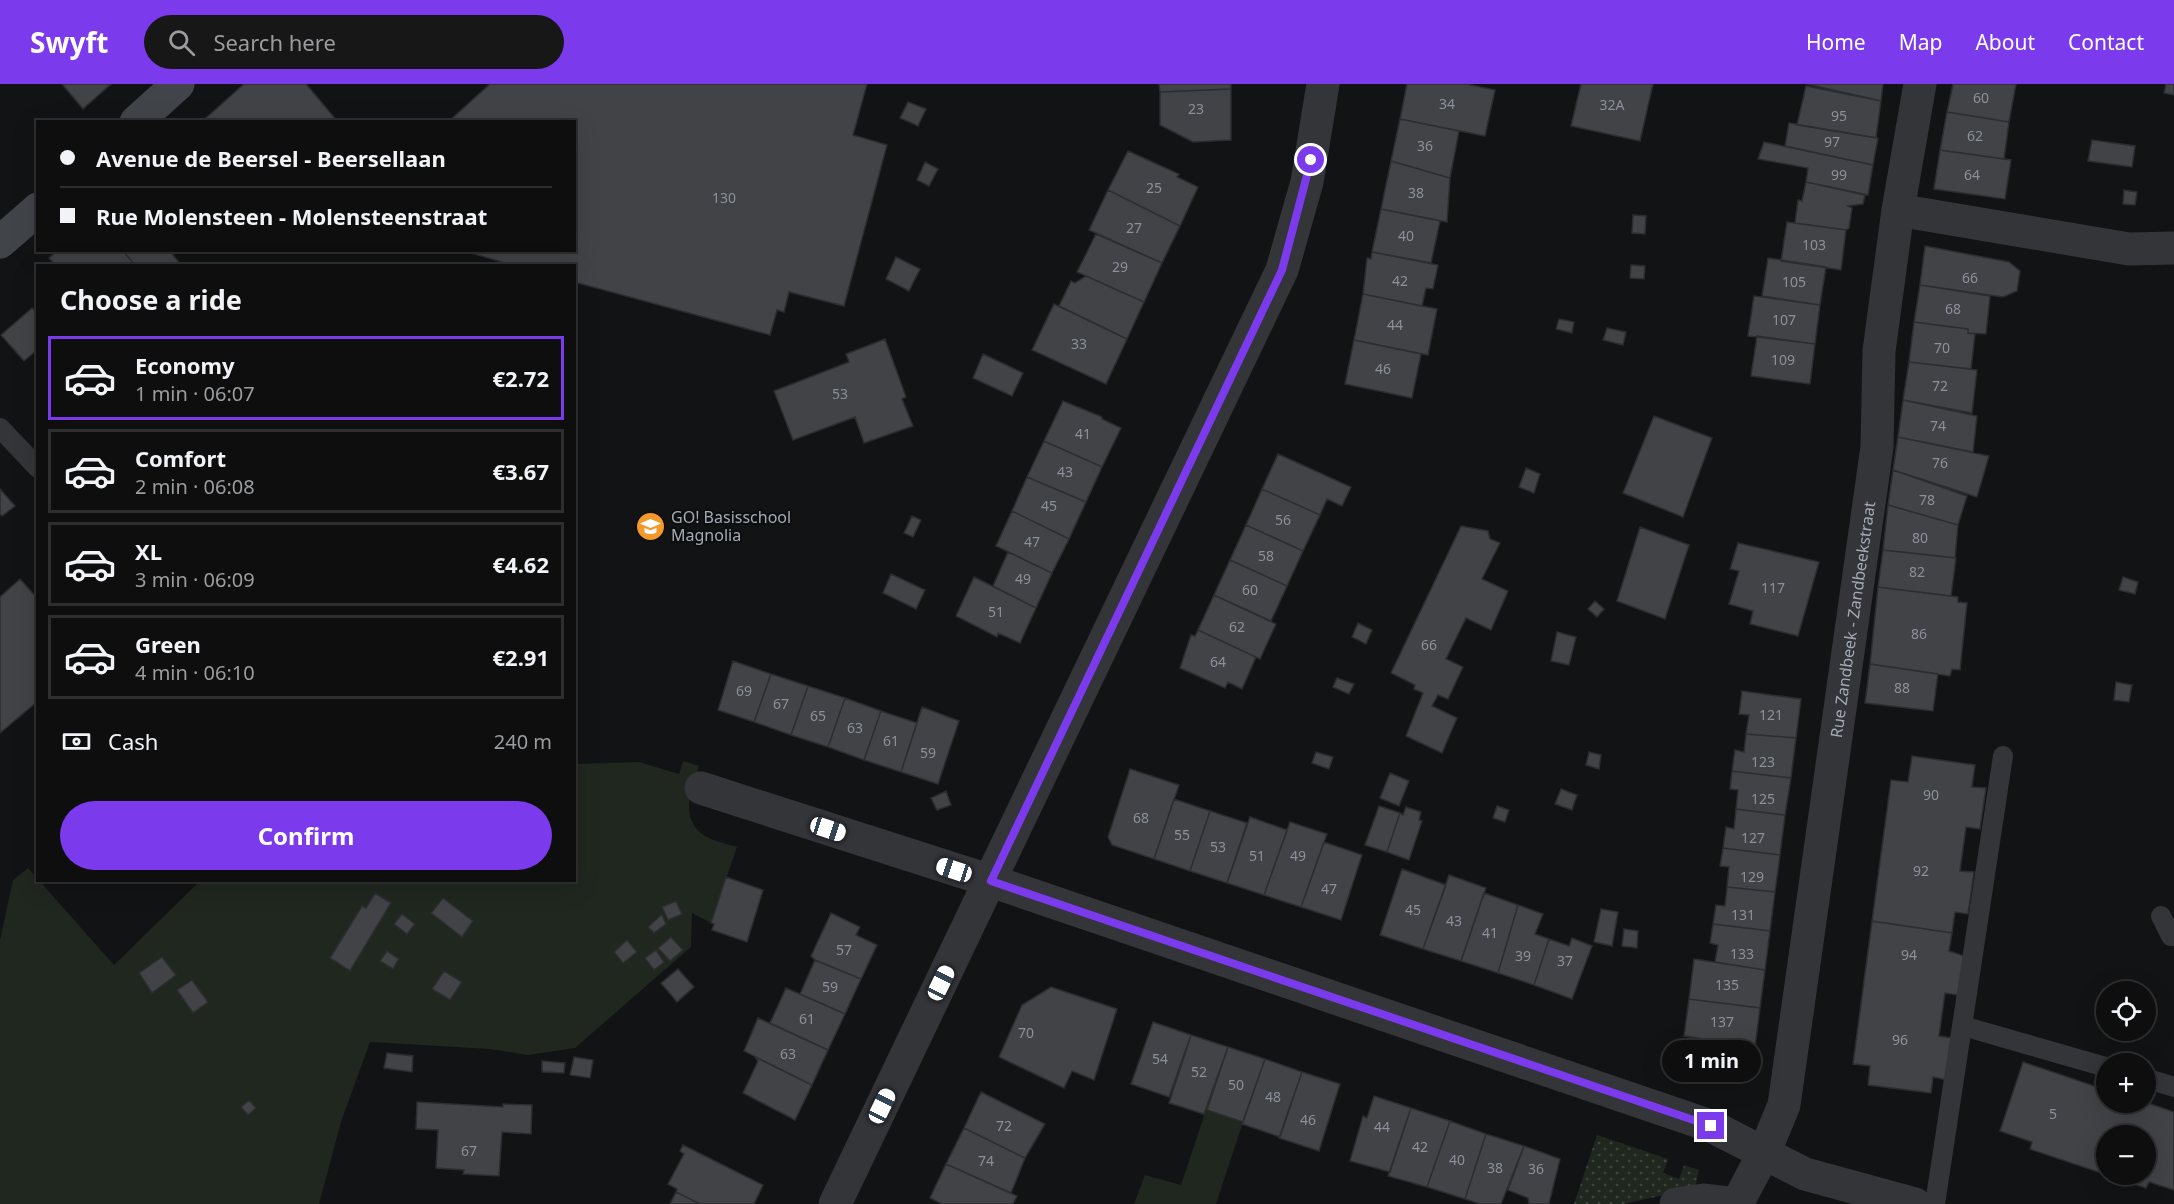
<!DOCTYPE html>
<html lang="en">
<head>
<meta charset="utf-8">
<style>
	:root { --surface:#0e0e0f; --page:#171718; --text:#f1f3f6; --muted:#9b9c9e; --line:#2e2e2f; --accent:#7c3aed }
	body { margin:0; font-family:"Noto Sans",sans-serif; background:var(--page); color:var(--text); height:100vh; display:flex; flex-direction:column; font-size:22px; white-space:nowrap }
	* { box-sizing:border-box; margin:0 }
	p { font-size:20px; color:var(--muted) }
	.icon { flex:none; width:33px; height:33px; fill:none; stroke:currentColor; stroke-width:2; stroke-linecap:round; stroke-linejoin:round }
	.map { position:relative; flex:1; overflow:hidden }
	.side { position:absolute; left:36px; top:180px; width:540px; height:618px; display:flex; flex-direction:column; background:var(--surface); border-radius:0px; box-shadow:0 6px 24px #0002,0 0 0 2px var(--line) }
	.side>* { flex:none }
	.top-card { position:absolute; left:36px; top:36px; width:540px; height:132px; border-radius:0px; box-shadow:0 6px 24px #0002,0 0 0 2px var(--line); display:grid; align-content:center; height:132px; padding:0 24px; background:var(--surface) }
	.controls { position:absolute; left:2096px; top:897px; display:grid; gap:12px }
	.controls a { display:grid; place-items:center; width:60px; height:60px; border-radius:50%; background:var(--surface); box-shadow:0 6px 24px #0002,0 0 0 2px var(--line); font-size:30px }
	.end { position:absolute; width:27px; height:27px; margin:-14px; border:8px solid #7c3aed; background:#fff; box-shadow:0 0 0 3px #fff }
	.from { border-radius:50% }
	.bubble { position:absolute; height:42px; border-radius:21px; background:var(--surface); box-shadow:0 6px 24px #0002,0 0 0 2px var(--line); font-size:20px; font-weight:700; line-height:42px; text-align:center }
	.car { position:absolute; width:18px; height:36px; margin:-18px -9px; border-radius:8px; box-shadow:0 0 4px 2px #0007; background:linear-gradient(#fff 24%,#345 0 40%,#fff 0 76%,#345 0 86%,#fff 0) }
	.top-card b { display:flex; align-items:center; gap:21px; height:57px; font-size:22px }
	.top-card b+b { border-top:2px solid var(--line) }
	.top-card i { width:15px; height:15px; background:var(--text) }
	ul { padding:0; list-style:none }
	li { display:flex; align-items:center; gap:18px; height:84px; margin:0 12px 9px; padding:0 12px; border:3px solid var(--line); border-radius:0px }
	li div { flex:1 }
	li b { display:block; font-size:22px }
	li em { font-style:normal; font-weight:700 }
	li.on { border-color:var(--accent) }
	li>.icon { width:54px; height:54px; stroke-width:1.5 }
	h2 { padding:0 24px; font-size:27px; line-height:72px }
	.pay { display:flex; align-items:center; gap:15px; height:66px; padding:0 24px; font-size:22px }
	.pay p { margin-inline-start:auto }
	.primary-button { display:flex; gap:12px; margin-top:auto; padding:12px 24px }
	.primary-button a { flex:1; height:69px; border-radius:36px; background:var(--accent); color:#fff; font-size:24px; font-weight:700; line-height:69px; text-align:center }
	header { display:flex; align-items:center; gap:36px; box-sizing:border-box; height:84px; padding:0 30px; background:var(--accent); color:#fff }
	header strong { font-size:28px }
	nav { display:flex; gap:33px; margin-inline-start:auto; font-size:21px }
	.search { width:420px; height:54px; background:var(--page); display:flex; align-items:center; gap:15px; box-sizing:border-box; padding:0 21px; border-radius:33px; color:var(--muted); font-size:22px }
	.map>svg:first-child { display:block }
	.park { fill:url(#park-dots) }
	.garden { fill:#1f271f }
	.building { fill:#414347; stroke:#2c2d30; stroke-width:1.5; fill-rule:evenodd }
	.lines { fill:none; stroke-linecap:round; stroke-linejoin:round }
	.lane { stroke:#333539; stroke-width:20 }
	.street { stroke:#333539; stroke-width:33 }
	.secondary { stroke:#414449; stroke-width:33 }
	.route { stroke:#7c3aed; stroke-width:8 }
	.labels { text-anchor:middle; stroke-width:4.5; stroke-linejoin:round; paint-order:stroke }
	.number-label { font-size:14px; fill:#8b919a }
	.poi-label { font-size:16px; fill:#a4abb5; stroke:#0d0e0f; text-anchor:start }
	.street-label { font-size:16px; fill:#a4abb5; stroke:#0d0e0f }
</style>
</head>
<body>
<header>
<strong>Swyft</strong>
<div class="search"><svg class="icon" aria-label="search" viewBox="0 0 24 24"><circle cx="10" cy="10" r="6"/><path d="M15 15l6 6"/></svg>Search here</div>
<nav><a>Home</a><a>Map</a><a>About</a><a>Contact</a></nav>
</header>
<div class="map">
<svg width="2174" height="1120" viewBox="0 0 2174 1120">
	<defs>
		<pattern id="park-dots" width="8" height="8" patternUnits="userSpaceOnUse" patternTransform="scale(1.5)"><rect width="8" height="8" fill="#1f271f"/><path d="M2 2h.1M6 6h.1" fill="none" stroke="#3d443d" stroke-width="1.8" stroke-linecap="round"/></pattern>
	</defs>
	<rect width="100%" height="100%" fill="#121314"/>
	<path class="park" d="M1597 1051 1668 1075 1663 1089 1679 1095 1684 1081 1699 1086 1695 1104 1624 1120H1574Z"/>
	<path class="garden" d="M683 677 699 682C692 705 678 735 705 752 714 757 727 760 737 763L711 839 692 829 691 863 575 964 528 971 490 965 370 958 341 1038 319 1120H0V856L13 796 28 784 114 881 200 797 574 796 575 680 639 678 679 690Z
		M1206 1026 1243 1038 1216 1120H1134L1145 1091 1181 1101Z"/>
	<path class="building" d="M62 0H111L83 25Z
		M244 0H306L338 38H209L206 34Z
		M490 0H867L853 51 887 61 844 222 789 208 784 228 777 226 770 251 574 198V182H515L461 166H574V38H448Z
		M1159 0H1231V5L1160 8Z
		M1407 0H1466L1495 6 1485 52 1400 35Z
		M1581 0H1653L1640 57 1571 42Z
		M1807 0H1883L1881 17Z
		M1953 0H2016L2009 38 1947 28Z
		M2166 0H2174V11L2164 9Z
		M1806 2 1881 17 1876 54 1797 41Z
		M1231 5V56L1193 58 1160 41V8Z
		M908 18 926 25 918 42 900 34Z
		M1947 28 2009 38 2004 75 1940 66Z
		M1400 35 1459 47 1450 94 1391 77Z
		M1789 39 1878 54 1873 81 1785 62Z
		M2092 56 2135 62 2132 83 2088 77Z
		M1764 58 1873 81 1868 111 1806 98 1808 84 1758 75Z
		M1940 66 2011 76 2005 115 1934 105Z
		M1128 67 1179 90 1177 93 1198 103 1180 142 1108 106Z
		M1391 77 1450 94 1447 138 1381 125Z
		M925 78 938 85 929 102 917 96Z
		M1806 98 1865 111 1863 120 1848 122 1852 124 1849 144 1846 146 1795 139 1798 116 1802 117Z
		M1108 106 1180 142 1162 179 1089 146Z
		M2124 106 2137 108 2135 121 2123 120Z
		M1381 125 1440 137 1431 179 1372 168Z
		M1633 131 1646 132 1645 150 1632 149Z
		M1787 138 1846 146 1841 186 1781 177Z
		M1096 150 1162 179 1144 218 1077 188Z
		M1925 162 2009 178 2020 187 2017 207 2003 213 1920 201Z
		M58 166H122L136 182H56L49 174Z
		M122 166H169L182 182H136Z
		M1372 168 1438 181 1433 205 1426 204 1422 222 1363 210 1367 174 1371 175Z
		M896 173 920 185 909 207 886 195Z
		M1768 174 1826 183 1820 221 1762 212Z
		M1631 181 1645 182 1644 195 1630 194Z
		M1086 192 1144 218 1127 255 1059 222 1071 197 1075 199Z
		M1920 201 1990 212 1986 250 1968 249V245L1914 238Z
		M1363 210 1437 225 1428 271 1354 256Z
		M1754 212 1820 221 1815 260 1748 252Z
		M1054 220 1127 255 1106 300 1032 266Z
		M32 224 38 230V265L24 277 1 251Z
		M1559 235 1574 238 1572 249 1556 245Z
		M1914 238 1968 245V249L1975 250 1971 285 1909 278Z
		M1607 244 1626 248 1623 261 1603 256Z
		M1757 252 1815 260 1810 300 1751 292Z
		M885 255 906 313 902 315 913 342 864 359 855 333 793 356 774 307 849 278 846 270Z
		M1354 256 1421 270 1412 314 1345 300Z
		M983 270 1023 289 1012 312 973 294Z
		M1909 278 1977 286 1972 329 1903 316Z
		M1903 316 1977 332 1973 368 1898 353Z
		M1063 317 1102 333V335L1121 344 1102 383 1044 357Z
		M1654 332 1712 354 1683 433 1623 409Z
		M1898 353 1989 372 1977 413 1893 386Z
		M1044 357 1102 383 1086 418 1027 393Z
		M1278 370 1351 403 1342 422 1327 415 1320 431 1262 405Z
		M1526 384 1540 390 1534 409 1519 403Z
		M1893 386 1967 412 1958 441 1888 421Z
		M1027 393 1086 418 1069 455 1012 427Z
		M0 405 15 422 2 432 0 430Z
		M1262 405 1320 431 1303 467 1246 441Z
		M1888 421 1958 441 1955 474 1883 466Z
		M1012 427 1069 455 1052 489 996 462Z
		M912 432 921 436 913 453 904 449Z
		M1246 441 1303 467 1287 502 1230 476Z
		M1461 442 1488 447 1490 455 1500 459 1482 495 1508 507 1491 546 1466 534 1446 575 1463 583 1448 615 1438 611 1432 622 1457 634 1442 669 1406 652 1423 609 1414 605 1415 601 1391 589Z
		M1640 443 1689 461 1665 535 1617 517Z
		M1738 459 1819 478 1798 552 1750 540 1753 527 1729 520 1739 487 1730 485Z
		M1883 466 1956 474 1951 512 1878 503Z
		M1008 468 1052 489 1036 524 993 502Z
		M1230 476 1287 502 1271 537 1214 511Z
		M891 490 925 506 916 525 883 509Z
		M974 493 1036 524 1020 559 998 549 997 553 956 532Z
		M2123 493 2138 498 2135 510 2119 506Z
		M20 495 38 515V617L0 649V513Z
		M1878 503 1958 513V518L1967 519 1960 586 1952 585 1950 592 1870 580Z
		M1214 511 1276 540 1260 575 1198 546Z
		M1595 517 1604 525 1597 533 1588 525Z
		M1358 539 1372 546 1366 560 1352 553Z
		M1198 546 1256 573 1242 605 1228 598 1225 604 1180 584 1191 551 1195 552Z
		M1557 548 1576 553 1569 581 1551 577Z
		M733 577 771 590 754 638 718 626Z
		M1870 580 1938 590 1933 627 1865 619Z
		M771 590 808 602 791 651 754 638Z
		M1337 594 1354 600 1349 610 1333 603Z
		M2116 598 2132 601 2129 618 2114 616Z
		M808 602 845 614 828 663 791 651Z
		M1742 607 1801 615 1796 654 1746 650 1749 631 1739 630Z
		M845 614 881 627 864 676 828 663Z
		M922 623 959 637 938 700 901 688Z
		M881 627 917 639 901 688 864 676Z
		M1746 650 1796 654 1791 694 1732 687 1735 666 1744 668Z
		M1316 668 1333 673 1329 685 1312 679Z
		M1589 668 1601 671 1599 685 1586 681Z
		M1912 672 1975 681 1972 703 1986 704 1980 745 1966 743 1960 787 1974 788 1968 830 1955 828 1952 849 1872 837 1891 696 1908 698Z
		M1130 685 1179 701 1154 775 1112 761 1108 753Z
		M1732 687 1791 694 1785 731 1736 725 1738 706 1730 705Z
		M1390 689 1409 697 1399 722 1380 714Z
		M1561 705 1577 711 1572 726 1555 720Z
		M946 707 951 721 937 726 931 714Z
		M1174 715 1210 727 1190 787 1154 775Z
		M1379 722 1400 729 1387 768 1365 761Z
		M1497 722 1509 726 1505 738 1493 734Z
		M1406 723 1421 728 1419 736 1422 737 1409 776 1387 768 1400 729 1403 731Z
		M1736 725 1785 731 1780 771 1723 764 1726 743 1734 745Z
		M1210 727 1247 739 1227 799 1190 787Z
		M1250 733 1287 746 1264 811 1227 799Z
		M1290 738 1327 750 1301 823 1264 811Z
		M1324 758 1362 771 1341 836 1301 823Z
		M1723 764 1780 771 1775 808 1727 803 1729 783 1720 782Z
		M1402 785 1446 801 1423 865 1380 851Z
		M1449 791 1486 804 1461 877 1423 865Z
		M726 793 763 806 747 858 712 846 714 840 711 839Z
		M1727 803 1775 808 1770 847 1713 840 1716 821 1725 822Z
		M375 809 391 819 350 887 330 874 362 822 366 824Z
		M1484 809 1518 821 1498 889 1461 877Z
		M443 814 473 837 462 853 431 829Z
		M676 817 682 830 668 836 662 823Z
		M1518 821 1543 830 1535 850 1549 855 1534 901 1498 889Z
		M1601 825 1618 828 1612 862 1594 858Z
		M831 829 860 843 856 851 877 861 861 895 815 876 811 872Z
		M402 830 415 840 407 850 394 840Z
		M662 830 666 840 654 849 648 843Z
		M1872 837 1952 849 1949 867 1964 872 1958 911 1945 909 1939 952 1952 954 1947 996 1933 993 1931 1009 1868 1001 1870 982 1853 980Z
		M1713 840 1770 847 1765 886 1715 878 1718 861 1710 859Z
		M1624 845 1638 847 1637 864 1622 862Z
		M671 853 683 866 670 877 658 864Z
		M1572 854 1592 862 1572 915 1534 901 1549 855 1569 862Z
		M627 856 637 868 623 879 614 868Z
		M656 866 664 878 654 886 645 874Z
		M387 867 399 875 393 885 380 877Z
		M162 873 176 891 152 909 139 889Z
		M1694 875 1765 886 1760 924 1689 915Z
		M815 876 861 895 845 930 800 910Z
		M678 885 694 903 677 918 661 899Z
		M444 887 462 898 450 916 432 905Z
		M192 896 208 918 193 929 177 906Z
		M1051 903 1117 925 1094 996 1072 987 1064 1004 999 973 1022 921Z
		M786 904 845 930 828 966 770 939Z
		M1689 915 1760 924 1755 963 1684 952Z
		M758 934 828 966 812 1001 744 967Z
		M1153 938 1191 951 1169 1013 1131 1000Z
		M1191 951 1228 963 1204 1030 1169 1019Z
		M1228 963 1265 975 1243 1038 1207 1026Z
		M387 969 413 972 412 988 384 984Z
		M574 973 593 976 590 994 570 991Z
		M755 973 812 1001 795 1036 743 1009 758 977Z
		M1265 975 1302 988 1280 1053 1242 1040Z
		M542 977 565 979 564 989 542 988Z
		M2023 978 2106 1006V1018H2145L2174 1028V1106L2149 1098 2146 1104 2030 1065 2032 1058 2000 1047ZM2106 1052H2145V1090H2106Z
		M1302 988 1340 1000 1319 1067 1279 1054Z
		M981 1008 1045 1040 1025 1074 964 1044Z
		M1374 1012 1411 1024 1390 1088 1350 1077 1363 1032 1367 1034Z
		M249 1016 256 1024 248 1031 241 1023Z
		M417 1018 503 1023V1020L532 1021 531 1050 502 1048 499 1092 463 1090 464 1086 436 1084 438 1046 416 1045Z
		M1411 1024 1450 1037 1427 1103 1388 1092Z
		M1450 1037 1486 1050 1465 1115 1427 1103Z
		M964 1044 1025 1074 1011 1109 946 1080Z
		M1486 1050 1524 1062 1501 1120H1480L1465 1115Z
		M683 1061 763 1101 754 1120H700L676 1108 677 1105 668 1100 684 1070 680 1067Z
		M1524 1062 1560 1075 1549 1120H1529L1528 1114 1508 1106Z
		M946 1080 1017 1112 1013 1120H942L930 1114Z
		M676 1108 700 1120H670Z"/>
	<g class="lines">
		<path class="lane" d="M0 344 38 384
			M2161 832 2171 852H2174
			M1963 942 2106 983
			M2145 994 2174 1003
			M1935 1120 2003 672"/>
		<g class="street">
			<path d="M1898 126 2129 165 2174 164"/>
			<path d="M701 704 991 797 1711 1042 1805 1090 1915 1120"/>
			<path d="M835 1120 1282 186 1307 98 1323 0"/>
			<path d="M1676 1120 1703 1116 1737 1120"/>
			<path id="s1" d="M1737 1120 1765 1067 1784 1021 1877 363 1879 267 1898 126 1920 0"/>
		</g>
		<path class="secondary" d="M136 38 178 0
			M0 158 38 125"/>
	</g>
	<g class="lines">
		<path class="route" d="M1311 76 1282 186 991 797 1711 1042"/>
	</g>
	<defs>
		<symbol id="school-disc" viewBox="-11 -11 22 22"><circle r="9.5" fill="#f4982a" stroke="#0d0e0f"/><path d="M0-5L7-2L0 1L-7-2ZM-4 1L0 2.5L4 1V4Q0 6-4 4Z" fill="#fff"/></symbol>
	</defs>
	<g fill-rule="evenodd">
		<use href="#school-disc" x="634" y="426" width="33" height="33"/>
	</g>
	<g class="labels">
		<g class="number-label">
			<text x="1981" y="19">60</text>
			<text x="1447" y="25">34</text>
			<text x="1612" y="26">32A</text>
			<text x="1196" y="30">23</text>
			<text x="1839" y="37">95</text>
			<text x="1975" y="57">62</text>
			<text x="1832" y="63">97</text>
			<text x="1425" y="67">36</text>
			<text x="1839" y="96">99</text>
			<text x="1972" y="96">64</text>
			<text x="1154" y="109">25</text>
			<text x="1416" y="114">38</text>
			<text x="724" y="119">130</text>
			<text x="1134" y="149">27</text>
			<text x="1406" y="157">40</text>
			<text x="1814" y="166">103</text>
			<text x="1120" y="188">29</text>
			<text x="1970" y="199">66</text>
			<text x="1400" y="202">42</text>
			<text x="1794" y="203">105</text>
			<text x="1953" y="230">68</text>
			<text x="1784" y="241">107</text>
			<text x="1395" y="246">44</text>
			<text x="1079" y="265">33</text>
			<text x="1942" y="269">70</text>
			<text x="1783" y="281">109</text>
			<text x="1383" y="290">46</text>
			<text x="1940" y="307">72</text>
			<text x="840" y="315">53</text>
			<text x="1938" y="347">74</text>
			<text x="1083" y="355">41</text>
			<text x="1940" y="384">76</text>
			<text x="1065" y="393">43</text>
			<text x="1927" y="421">78</text>
			<text x="1049" y="427">45</text>
			<text x="1283" y="441">56</text>
			<text x="1920" y="459">80</text>
			<text x="1032" y="463">47</text>
			<text x="1266" y="477">58</text>
			<text x="1917" y="493">82</text>
			<text x="1023" y="500">49</text>
			<text x="1773" y="509">117</text>
			<text x="1250" y="511">60</text>
			<text x="996" y="533">51</text>
			<text x="1237" y="548">62</text>
			<text x="1919" y="555">86</text>
			<text x="1429" y="566">66</text>
			<text x="1218" y="583">64</text>
			<text x="1902" y="609">88</text>
			<text x="744" y="612">69</text>
			<text x="781" y="625">67</text>
			<text x="1771" y="636">121</text>
			<text x="818" y="637">65</text>
			<text x="855" y="649">63</text>
			<text x="891" y="662">61</text>
			<text x="928" y="674">59</text>
			<text x="1763" y="683">123</text>
			<text x="1931" y="716">90</text>
			<text x="1763" y="720">125</text>
			<text x="1141" y="739">68</text>
			<text x="1182" y="756">55</text>
			<text x="1753" y="759">127</text>
			<text x="1218" y="768">53</text>
			<text x="1257" y="777">51</text>
			<text x="1298" y="777">49</text>
			<text x="1921" y="792">92</text>
			<text x="1752" y="798">129</text>
			<text x="1329" y="810">47</text>
			<text x="1413" y="831">45</text>
			<text x="1743" y="836">131</text>
			<text x="1454" y="842">43</text>
			<text x="1490" y="854">41</text>
			<text x="844" y="871">57</text>
			<text x="1742" y="875">133</text>
			<text x="1909" y="876">94</text>
			<text x="1523" y="877">39</text>
			<text x="1565" y="882">37</text>
			<text x="1727" y="906">135</text>
			<text x="830" y="908">59</text>
			<text x="807" y="940">61</text>
			<text x="1722" y="943">137</text>
			<text x="1026" y="954">70</text>
			<text x="1900" y="961">96</text>
			<text x="788" y="975">63</text>
			<text x="1160" y="980">54</text>
			<text x="1199" y="993">52</text>
			<text x="1236" y="1006">50</text>
			<text x="1273" y="1018">48</text>
			<text x="2053" y="1035">5</text>
			<text x="1308" y="1041">46</text>
			<text x="1004" y="1047">72</text>
			<text x="1382" y="1048">44</text>
			<text x="1420" y="1068">42</text>
			<text x="469" y="1072">67</text>
			<text x="1457" y="1081">40</text>
			<text x="986" y="1082">74</text>
			<text x="1495" y="1089">38</text>
			<text x="1536" y="1090">36</text>
		</g>
		<g class="poi-label">
			<text x="671" y="439">GO! Basisschool<tspan x="671" dy="18">Magnolia</tspan></text>
		</g>
		<g class="street-label">
			<text dy="6" stroke="none"><textPath href="#s1" startOffset="600">Rue Zandbeek - Zandbeekstraat</textPath></text>
		</g>
	</g>
</svg>
<div class="controls">
<a><svg class="icon" aria-label="locate" viewBox="0 0 24 24"><circle cx="12" cy="12" r="6"/><path d="M12 2v4M12 18v4M2 12h4M18 12h4"/></svg></a>
<a>+</a>
<a>−</a>
</div>
<i class="end from" style="left:1311px;top:76px"></i>
<i class="end" style="left:1711px;top:1042px"></i>
<div class="bubble" style="left:1662px;top:956px;width:99px">1 min</div>
<i class="car" style="left:828px;top:745px;rotate:108deg"></i>
<i class="car" style="left:954px;top:786px;rotate:288deg"></i>
<i class="car" style="left:941px;top:899px;rotate:26deg"></i>
<i class="car" style="left:882px;top:1022px;rotate:26deg"></i>
<div class="top-card">
<b><i class="from"></i>Avenue de Beersel - Beersellaan</b>
<b><i></i>Rue Molensteen - Molensteenstraat</b>
</div>
<section class="side">
<h2>Choose a ride</h2>
<ul>
<li class="on"><svg class="icon" aria-label="car" viewBox="0 0 24 24"><path d="M5 17H2v-5l4-1 3-4h7l3 4 3 1v5h-3M9 17h6M6 11h13"/><circle cx="7" cy="17" r="2"/><circle cx="17" cy="17" r="2"/></svg><div><b>Economy</b><p>1 min · 06:07</p></div><em>€2.72</em></li>
<li><svg class="icon" aria-label="car" viewBox="0 0 24 24"><path d="M5 17H2v-5l4-1 3-4h7l3 4 3 1v5h-3M9 17h6M6 11h13"/><circle cx="7" cy="17" r="2"/><circle cx="17" cy="17" r="2"/></svg><div><b>Comfort</b><p>2 min · 06:08</p></div><em>€3.67</em></li>
<li><svg class="icon" aria-label="car" viewBox="0 0 24 24"><path d="M5 17H2v-5l4-1 3-4h7l3 4 3 1v5h-3M9 17h6M6 11h13"/><circle cx="7" cy="17" r="2"/><circle cx="17" cy="17" r="2"/></svg><div><b>XL</b><p>3 min · 06:09</p></div><em>€4.62</em></li>
<li><svg class="icon" aria-label="car" viewBox="0 0 24 24"><path d="M5 17H2v-5l4-1 3-4h7l3 4 3 1v5h-3M9 17h6M6 11h13"/><circle cx="7" cy="17" r="2"/><circle cx="17" cy="17" r="2"/></svg><div><b>Green</b><p>4 min · 06:10</p></div><em>€2.91</em></li>
</ul>
<div class="pay"><svg class="icon" aria-label="cash" viewBox="0 0 24 24"><path d="M3 7h18v10H3z"/><circle cx="12" cy="12" r="2"/></svg>Cash<p>240 m</p></div>
<div class="primary-button"><a>Confirm</a></div>
</section>
</div>
</body>
</html>
